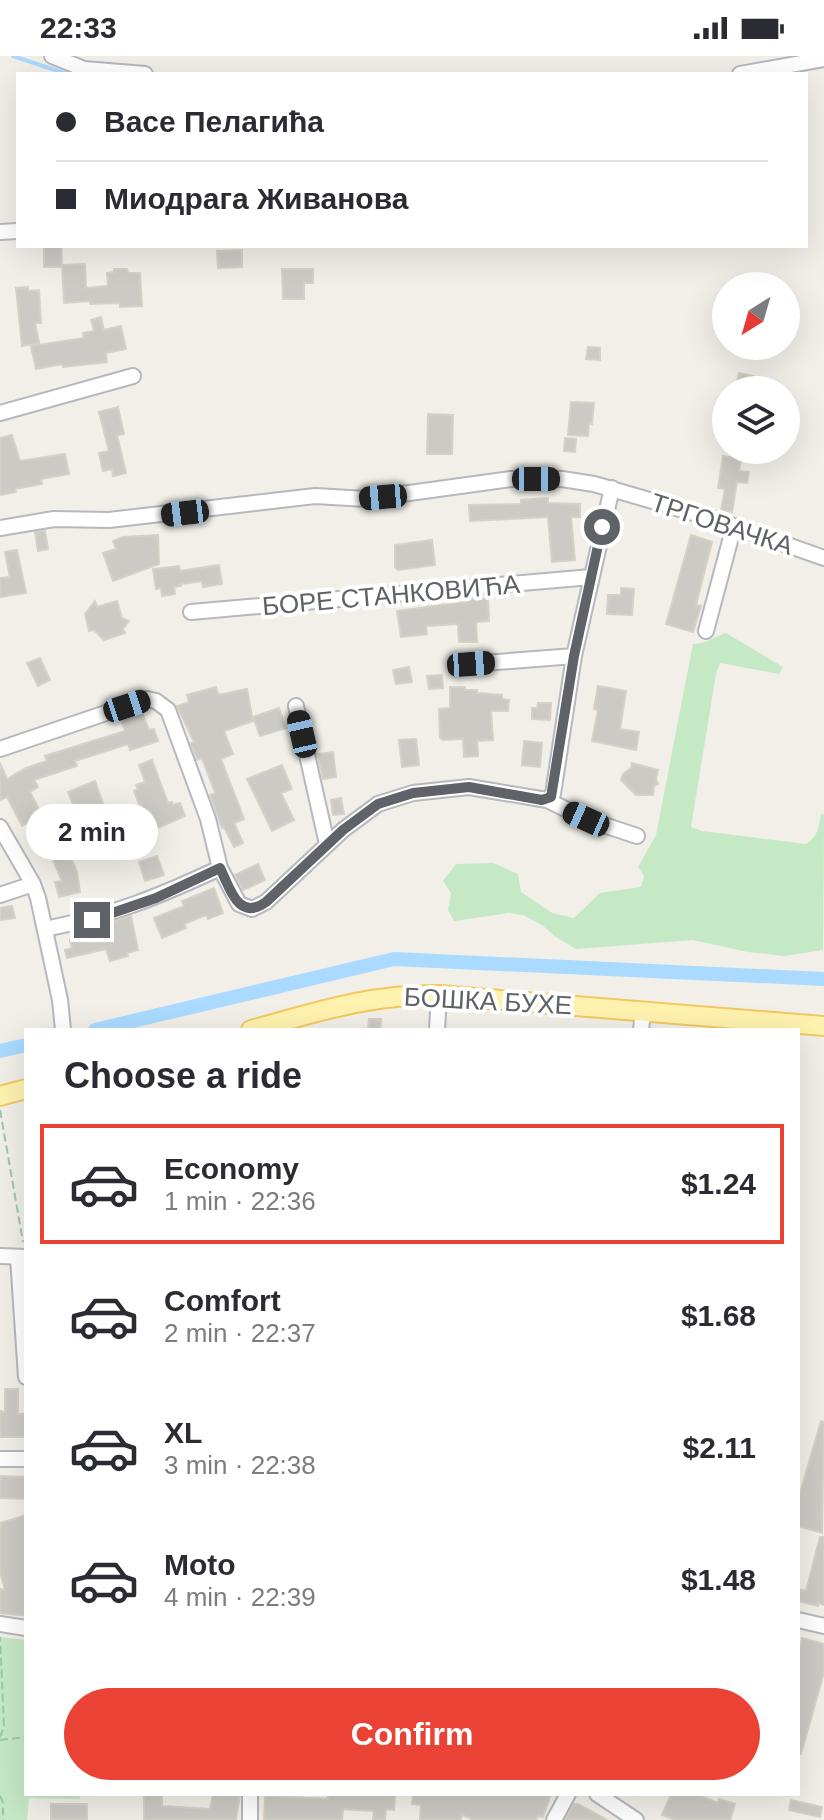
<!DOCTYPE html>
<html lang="en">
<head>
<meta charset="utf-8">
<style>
	:root { --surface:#fff; --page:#f2f2f3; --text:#2b2b33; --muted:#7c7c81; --line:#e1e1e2; --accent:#ea4335 }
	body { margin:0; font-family:Arial,sans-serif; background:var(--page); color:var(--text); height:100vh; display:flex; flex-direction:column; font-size:30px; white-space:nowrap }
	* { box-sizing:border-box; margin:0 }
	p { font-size:26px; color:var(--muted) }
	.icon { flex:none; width:44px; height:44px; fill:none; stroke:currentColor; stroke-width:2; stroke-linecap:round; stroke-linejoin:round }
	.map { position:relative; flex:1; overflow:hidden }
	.side { position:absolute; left:24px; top:972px; width:776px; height:768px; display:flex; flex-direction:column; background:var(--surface); border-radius:0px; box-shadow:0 8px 32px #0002 }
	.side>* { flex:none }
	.banner { position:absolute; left:16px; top:16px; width:792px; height:176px; border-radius:0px; box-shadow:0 8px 32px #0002; display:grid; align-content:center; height:176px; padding:0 40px; background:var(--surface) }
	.needle { width:52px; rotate:217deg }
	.controls { position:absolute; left:712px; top:216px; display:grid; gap:16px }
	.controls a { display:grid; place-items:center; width:88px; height:88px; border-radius:50%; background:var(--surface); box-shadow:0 8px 32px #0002; font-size:40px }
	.end { position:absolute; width:36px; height:36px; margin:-18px; border:10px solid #5f6368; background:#fff; box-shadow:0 0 0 4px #fff }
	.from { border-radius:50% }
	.bubble { position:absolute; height:56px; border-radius:28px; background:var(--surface); box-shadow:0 8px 32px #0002; font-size:26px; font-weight:600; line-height:56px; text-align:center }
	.car { position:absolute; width:24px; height:48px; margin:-24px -12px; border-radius:10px; box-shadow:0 0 6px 2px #0007; background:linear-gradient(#222 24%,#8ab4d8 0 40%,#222 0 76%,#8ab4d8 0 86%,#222 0) }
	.banner b { display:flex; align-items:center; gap:28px; height:76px; font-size:30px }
	.banner b+b { border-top:2px solid var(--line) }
	.banner i { width:20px; height:20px; background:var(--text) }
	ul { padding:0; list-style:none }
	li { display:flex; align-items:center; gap:24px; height:120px; margin:0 16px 12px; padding:0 24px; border:4px solid transparent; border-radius:0px }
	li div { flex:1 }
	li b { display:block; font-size:30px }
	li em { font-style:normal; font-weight:600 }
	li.selected { border-color:var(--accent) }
	li>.icon { width:72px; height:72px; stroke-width:1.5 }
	h2 { padding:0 40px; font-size:36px; line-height:96px }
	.action { display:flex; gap:16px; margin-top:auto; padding:16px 40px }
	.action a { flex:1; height:92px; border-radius:48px; background:var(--accent); color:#fff; font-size:32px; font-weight:600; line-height:92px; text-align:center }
	.status { display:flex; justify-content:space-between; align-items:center; height:56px; padding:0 40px; background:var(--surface); direction:ltr }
	.status svg { height:22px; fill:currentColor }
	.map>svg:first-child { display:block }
	.green { fill:#c5e8c5 }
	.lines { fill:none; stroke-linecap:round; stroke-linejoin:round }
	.stream { stroke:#aadaff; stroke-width:4 }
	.canal { stroke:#aadaff; stroke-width:14 }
	.building { fill:#cccac5; stroke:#d6d1c6; stroke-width:2 }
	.minor-casing { stroke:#b5b8bc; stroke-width:18 }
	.major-casing { stroke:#f2c960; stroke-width:22 }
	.path { stroke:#9cc7a9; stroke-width:2; stroke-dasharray:8 4; stroke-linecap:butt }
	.minor { stroke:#fff; stroke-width:14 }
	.major { stroke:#fff2af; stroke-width:18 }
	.route { stroke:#5f6368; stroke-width:10 }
	.labels { text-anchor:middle; stroke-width:8; stroke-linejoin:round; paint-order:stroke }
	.street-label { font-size:26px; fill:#5f6368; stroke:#fff }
</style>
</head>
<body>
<div class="status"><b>22:33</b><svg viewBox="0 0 49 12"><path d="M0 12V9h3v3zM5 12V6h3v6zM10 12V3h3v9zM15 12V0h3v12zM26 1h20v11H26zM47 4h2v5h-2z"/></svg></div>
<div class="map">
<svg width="824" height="1764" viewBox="0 0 824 1764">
	<rect width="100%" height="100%" fill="#f1efe8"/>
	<path class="green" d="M726 577 783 611 779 618 720 607 716 618 691 771 702 775 806 788C818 781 819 770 821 758L824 759 823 894 784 900 748 896 693 884 576 893 556 881 542 869 523 859 509 857 454 865 448 854 451 837 443 825 456 808 493 807 518 818 521 836 552 857 574 862 600 837 641 831 644 820 638 811 656 779 693 588C707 588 713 581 726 577Z
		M0 1581 26 1584V1738H79L80 1743 29 1742 27 1764H0Z"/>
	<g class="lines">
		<path class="stream" d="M13 0 67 18"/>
		<path class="canal" d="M95 974 394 903 824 923
			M0 995 26 989"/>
	</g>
	<path class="building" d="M44 190H61L62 211H44Z
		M242 194V211L218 212 217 195Z
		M85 208 86 232 108 230 107 217 114 216V213H127L128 217H140L142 250 120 251V247L90 248V245L64 247 62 209Z
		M282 213H313V227H304V243H283Z
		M28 231V235L39 234 41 267H35L39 287 22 290 16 232Z
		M101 261 104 274 121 270 126 293 106 297 107 306 63 311 62 308 36 313 31 290 84 282 83 277 94 275 91 264Z
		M588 291 600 292V304L586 303Z
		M739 317 753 320 751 334 736 331Z
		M571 346 594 347 592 368 589 367 588 380 568 379Z
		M118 351 124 378 117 379 126 417 113 420 112 413 103 415 99 397 109 395 99 356Z
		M428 358 453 359 452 398H427Z
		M12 379 20 405 65 398 69 418 41 423 42 428 15 433 16 436 0 439V382Z
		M565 382 576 383 575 396 564 395Z
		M723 400 741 403 739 415 749 416 747 427 737 426 732 456 721 454 725 433 718 432Z
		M548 442V447L580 448V461H571L575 504 552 506 548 461 470 465 469 449 521 448V444Z
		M45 475 48 493 38 495 35 476Z
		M158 479 159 508 113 525 103 497 116 493 113 485 123 481Z
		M691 479 712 486 696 549 701 550 693 576 666 568Z
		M432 484 435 509 398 514 395 511V489Z
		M17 494 26 537 0 541V522L10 521 5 496Z
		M219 509 222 528 203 531 202 525 181 528V530L174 531 175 538 162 540 161 532 156 533 153 513 179 510 180 515Z
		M621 532 634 533 632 559 607 558 608 539H621Z
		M488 542 489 565 476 566 477 586H459L458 568 426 570 427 578 401 581 397 555 462 546 466 543Z
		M95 545 97 551 117 545 122 562 129 565 123 573 125 577 104 584 94 574 89 575 85 558Z
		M40 602 50 624 38 630 27 607Z
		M409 611 412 626 396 628 393 614Z
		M442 619 443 632 429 633 427 620Z
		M598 630 626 635 620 673 639 676 636 694 592 685 598 654 594 653Z
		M216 631 218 639 247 633 253 665 224 675 233 698 221 703 244 763 234 767 243 787 234 791 224 771 222 772 210 739 215 737 202 702 197 704 191 687 194 686 177 650 189 646 187 639Z
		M450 631H465V634H477V637L502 639V643L509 644 508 655H491L493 684 477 685 478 700 464 701 463 683 443 684 440 682 439 653 450 652Z
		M538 647H551L550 664 532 663V652H537Z
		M279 652 286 672 260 680 253 661Z
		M142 656 149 674 154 673 158 685 130 694 128 688 75 705 77 710 34 724 38 731 30 736 42 759 22 770 7 741 0 744V707L7 723 26 712 47 705 45 700 125 675 121 664Z
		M416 683 419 709 402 711 399 684Z
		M524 685 542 687 540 711 522 709Z
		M333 696 336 721 323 723 317 698Z
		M152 704 168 747 172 746 173 749 180 747 185 760 151 775 141 747 139 748 134 735 138 733 136 729 145 726 139 709Z
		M632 707 658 714 656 723 658 728 654 730 653 739H636L621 724 623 718 631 712Z
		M282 709 292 733 281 737 294 764 272 775 247 723Z
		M95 725 117 787 106 790 94 758 79 764 68 736Z
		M341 742 344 758 333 759 331 744Z
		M69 797 77 816 80 836 59 841 55 826 62 825 53 804Z
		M157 800 164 819 145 825 139 806Z
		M258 808 265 824 243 834 235 819Z
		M214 832 223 857 208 863 206 859 184 868 186 872 162 882 154 862 184 850 182 845Z
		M12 850 15 862 0 864V852Z
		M131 860 138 894 127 897 128 900 110 905 106 893 67 902 65 894 72 892 70 884 91 879 93 886 113 881 109 867Z
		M369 963H381L380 974H368Z
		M5 1333H18V1358H26V1381H0V1355L5 1356Z
		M821 1365 824 1366 822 1477 798 1470V1444Z
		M0 1420 26 1421V1443L0 1442Z
		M26 1459V1560L0 1557V1533L5 1534 0 1516V1467Z
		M820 1481H824V1549L818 1547V1550L798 1545V1533L806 1535Z
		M802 1582 824 1588V1616L801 1698 798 1697V1598Z
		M144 1738H162V1750L210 1753 213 1738H240L236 1764H144Z
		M328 1738 395 1739 394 1754 386 1753 385 1764H373L374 1755 343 1753 342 1764H264L265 1740 328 1743Z
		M413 1738H551L543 1761 538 1760 536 1764H475L462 1759 461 1764H420L421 1749 412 1748Z
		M671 1738H696L718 1747 719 1743 735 1748 730 1764H676L662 1759Z
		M791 1744 822 1751 820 1761 789 1754Z
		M51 1748H87V1764H51Z
		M574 1748H578L607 1764H565Z"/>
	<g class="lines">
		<defs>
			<path id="minor" d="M52 0 84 13 145 18
				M740 18 824 3
				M0 176 18 175
				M0 357 133 320
				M0 472 54 463 109 464 315 440 366 443 511 423H562L594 428 711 462 824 502
				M191 556 591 521
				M706 575 734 470
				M471 608 574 600
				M296 650 327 788
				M0 693 147 643 156 645 168 654 208 763 220 812 239 848 252 853 266 846 343 774 378 748 413 737 469 731 547 744 553 738 574 600 612 432
				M547 744 586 763 637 780
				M0 771 33 828 38 842 60 944 63 974
				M0 839 33 828
				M45 873C111 860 160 840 220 812
				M437 974 439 939
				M641 974 643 955
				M0 1200 26 1201
				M18 1201 26 1321
				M0 1403H26
				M798 1564 824 1570
				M0 1568 26 1572
				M597 1738 636 1764
				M250 1764V1738
				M554 1764 568 1738"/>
			<path id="major" d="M251 974C317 956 370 938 439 939L824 970
				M0 1040 26 1033"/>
		</defs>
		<use href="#minor" class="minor-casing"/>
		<use href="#major" class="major-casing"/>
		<path class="path" d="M0 1054 23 1186
			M0 1681 4 1671 0 1581
			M0 1684 26 1681
			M0 1740 3 1747V1764"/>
		<use href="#minor" class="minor"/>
		<use href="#major" class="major"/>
	</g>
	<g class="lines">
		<path class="route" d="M92 864 156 842 220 812C230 832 238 866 266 846L343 774 378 748 413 737 469 731 542 744 551 741 574 600 602 471"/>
	</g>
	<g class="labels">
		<g class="street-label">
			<text transform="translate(722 468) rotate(18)" y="9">ТРГОВАЧКА</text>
			<text transform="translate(391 539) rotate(-5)" y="9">БОРЕ СТАНКОВИЋА</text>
			<text transform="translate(488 945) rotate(3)" y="9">БОШКА БУХЕ</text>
		</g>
	</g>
</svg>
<div class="controls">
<a><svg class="needle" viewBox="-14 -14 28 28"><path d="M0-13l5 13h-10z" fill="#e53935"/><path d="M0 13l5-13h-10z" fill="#7c7c81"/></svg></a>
<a><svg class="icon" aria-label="layers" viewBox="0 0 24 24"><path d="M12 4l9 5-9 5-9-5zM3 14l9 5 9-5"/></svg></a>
</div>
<i class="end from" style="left:602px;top:471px"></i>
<i class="end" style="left:92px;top:864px"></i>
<div class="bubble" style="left:26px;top:748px;width:132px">2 min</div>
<i class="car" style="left:536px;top:423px;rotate:90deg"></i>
<i class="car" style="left:383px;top:441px;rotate:265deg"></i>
<i class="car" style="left:185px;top:457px;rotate:263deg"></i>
<i class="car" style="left:471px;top:608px;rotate:86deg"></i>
<i class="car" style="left:127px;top:650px;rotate:72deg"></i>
<i class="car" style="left:302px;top:678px;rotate:347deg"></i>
<i class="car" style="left:586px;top:763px;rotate:294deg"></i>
<div class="banner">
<b><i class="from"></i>Васе Пелагића</b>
<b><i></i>Миодрага Живанова</b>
</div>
<section class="side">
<h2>Choose a ride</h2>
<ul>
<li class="selected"><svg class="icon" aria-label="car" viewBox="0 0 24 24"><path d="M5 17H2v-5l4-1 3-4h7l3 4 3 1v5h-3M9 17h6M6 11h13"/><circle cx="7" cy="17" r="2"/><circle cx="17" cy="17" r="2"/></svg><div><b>Economy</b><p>1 min · 22:36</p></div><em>$1.24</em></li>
<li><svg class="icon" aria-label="car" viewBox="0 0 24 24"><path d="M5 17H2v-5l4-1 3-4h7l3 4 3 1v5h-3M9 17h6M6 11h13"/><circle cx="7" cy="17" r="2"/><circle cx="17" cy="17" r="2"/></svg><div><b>Comfort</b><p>2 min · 22:37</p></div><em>$1.68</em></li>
<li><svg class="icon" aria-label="car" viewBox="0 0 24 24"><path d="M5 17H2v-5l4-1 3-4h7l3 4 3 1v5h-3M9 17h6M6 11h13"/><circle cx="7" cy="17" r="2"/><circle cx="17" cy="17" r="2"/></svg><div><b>XL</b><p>3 min · 22:38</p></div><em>$2.11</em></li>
<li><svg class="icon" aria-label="car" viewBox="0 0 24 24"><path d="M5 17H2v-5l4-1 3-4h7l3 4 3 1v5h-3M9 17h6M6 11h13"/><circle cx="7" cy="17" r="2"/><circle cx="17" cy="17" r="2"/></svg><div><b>Moto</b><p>4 min · 22:39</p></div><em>$1.48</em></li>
</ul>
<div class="action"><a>Confirm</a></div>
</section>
</div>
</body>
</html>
